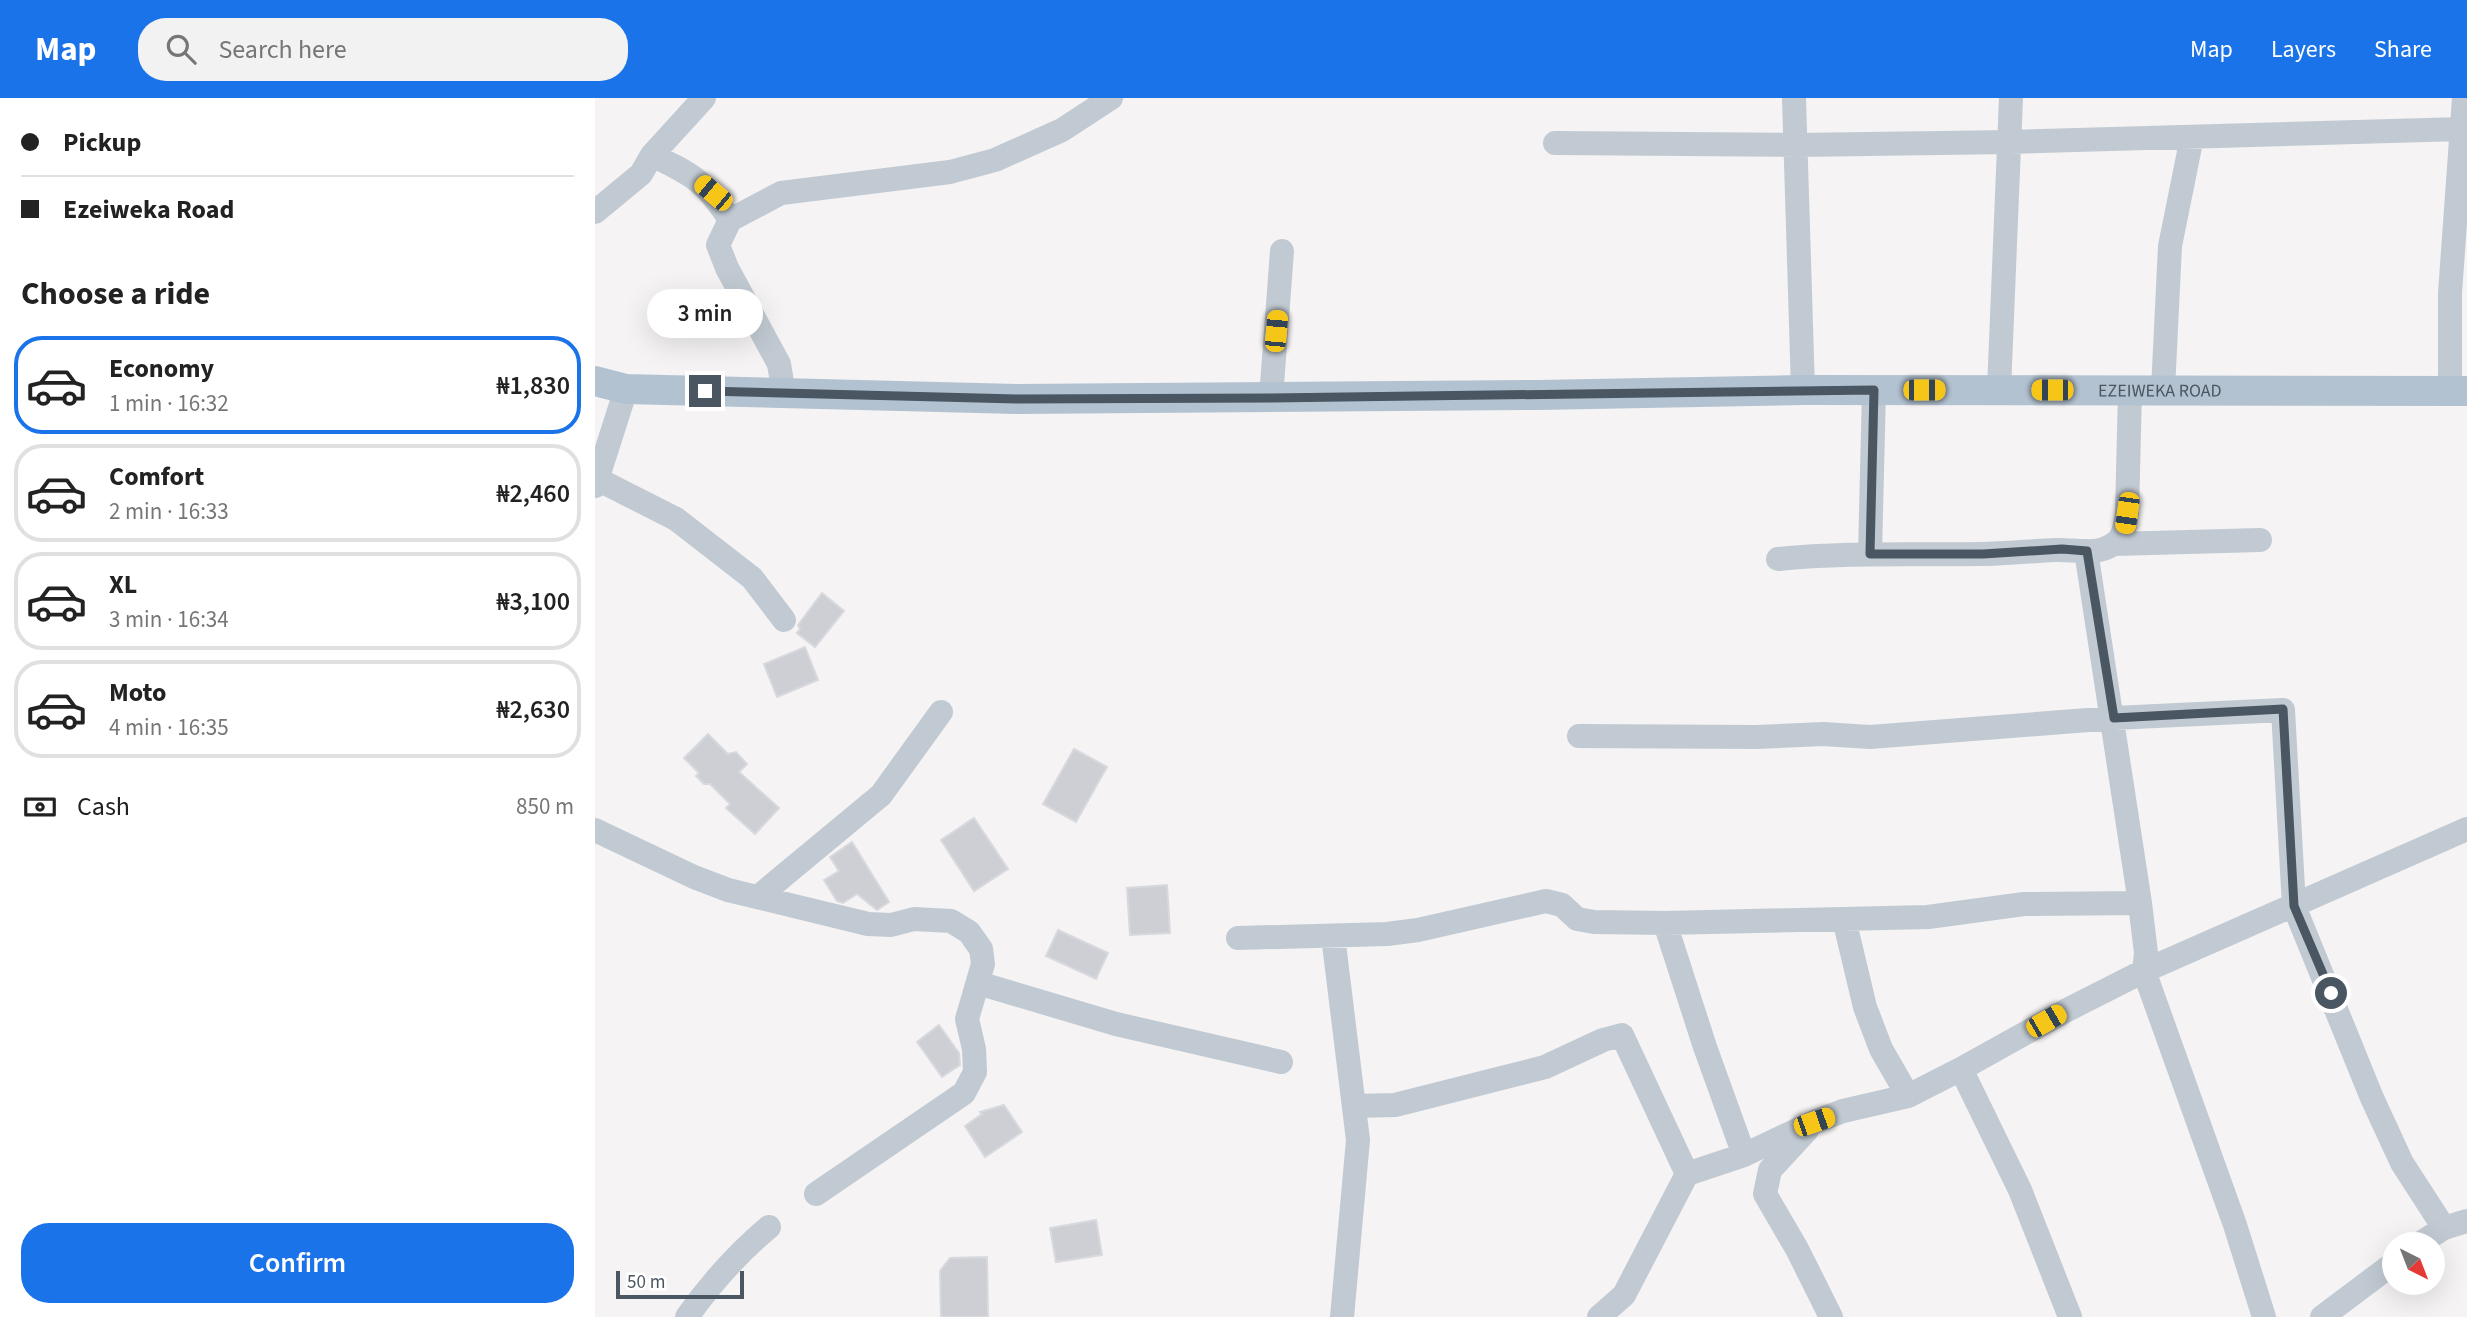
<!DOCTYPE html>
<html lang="en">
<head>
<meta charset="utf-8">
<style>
	:root { --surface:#fff; --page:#f2f2f2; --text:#222; --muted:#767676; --line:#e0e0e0; --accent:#1a73e8 }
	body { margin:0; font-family:"Source Sans 3",sans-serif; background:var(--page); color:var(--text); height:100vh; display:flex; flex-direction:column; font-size:26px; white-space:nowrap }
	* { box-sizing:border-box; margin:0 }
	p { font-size:23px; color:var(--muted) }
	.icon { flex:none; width:38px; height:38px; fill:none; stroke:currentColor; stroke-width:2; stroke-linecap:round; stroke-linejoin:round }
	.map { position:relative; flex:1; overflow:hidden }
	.drawer { display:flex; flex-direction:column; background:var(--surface); width:595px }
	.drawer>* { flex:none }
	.top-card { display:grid; align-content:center; height:154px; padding:0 21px; background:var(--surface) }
	.needle { width:46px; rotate:138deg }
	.fabs { position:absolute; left:1787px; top:1134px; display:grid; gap:14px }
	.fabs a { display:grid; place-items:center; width:63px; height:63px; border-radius:50%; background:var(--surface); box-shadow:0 7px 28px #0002; font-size:35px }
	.scale { position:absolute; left:21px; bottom:18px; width:128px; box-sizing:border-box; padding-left:7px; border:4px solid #4a5661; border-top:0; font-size:19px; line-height:24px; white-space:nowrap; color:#4a5661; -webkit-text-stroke:5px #fff; paint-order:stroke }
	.end { position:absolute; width:32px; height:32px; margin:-16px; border:9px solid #4a5661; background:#fff; box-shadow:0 0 0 4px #fff }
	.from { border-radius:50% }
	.bubble { position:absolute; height:49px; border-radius:24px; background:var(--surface); box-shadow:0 7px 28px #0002; font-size:23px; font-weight:600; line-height:49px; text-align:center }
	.car { position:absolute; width:21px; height:42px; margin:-21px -10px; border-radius:9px; box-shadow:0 0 5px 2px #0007; background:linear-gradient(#f5c518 24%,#345 0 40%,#f5c518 0 76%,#345 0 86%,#f5c518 0) }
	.top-card b { display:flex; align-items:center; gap:24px; height:66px; font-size:26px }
	.top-card b+b { border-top:2px solid var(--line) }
	.top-card i { width:18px; height:18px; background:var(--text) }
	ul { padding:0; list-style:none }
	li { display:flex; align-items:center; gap:21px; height:98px; margin:0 14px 10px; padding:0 7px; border:4px solid var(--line); border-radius:28px }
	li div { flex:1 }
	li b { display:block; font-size:26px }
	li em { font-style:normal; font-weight:600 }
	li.active { border-color:var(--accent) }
	li>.icon { width:63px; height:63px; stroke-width:1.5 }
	h2 { padding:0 21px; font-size:32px; line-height:84px }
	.pay { display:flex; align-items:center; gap:18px; height:77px; padding:0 21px; font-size:26px }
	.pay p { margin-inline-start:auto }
	.primary-button { display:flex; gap:14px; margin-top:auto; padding:14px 21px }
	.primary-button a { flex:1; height:80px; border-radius:28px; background:var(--accent); color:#fff; font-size:28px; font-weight:600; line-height:80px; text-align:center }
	header { display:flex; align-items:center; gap:42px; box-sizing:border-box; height:98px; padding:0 35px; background:var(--accent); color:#fff }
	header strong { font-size:33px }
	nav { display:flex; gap:38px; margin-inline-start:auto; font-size:24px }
	.search { width:490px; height:63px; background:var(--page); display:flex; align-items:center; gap:18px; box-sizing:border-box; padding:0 24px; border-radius:28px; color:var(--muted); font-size:26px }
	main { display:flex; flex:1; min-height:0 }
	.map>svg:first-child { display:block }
	.building { fill:#cdcfd5; stroke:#d7d9de; stroke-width:2 }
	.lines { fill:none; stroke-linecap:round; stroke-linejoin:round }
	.minor { stroke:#c1cad2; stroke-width:24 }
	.major { stroke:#b3c2d1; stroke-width:30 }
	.route { stroke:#4a5661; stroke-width:9 }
	.labels { text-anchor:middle; stroke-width:5; stroke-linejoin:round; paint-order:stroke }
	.street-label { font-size:18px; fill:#4a5661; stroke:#fff }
</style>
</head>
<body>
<header>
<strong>Map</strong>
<div class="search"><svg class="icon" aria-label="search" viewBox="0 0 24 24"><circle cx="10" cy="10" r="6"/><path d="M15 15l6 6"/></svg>Search here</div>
<nav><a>Map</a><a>Layers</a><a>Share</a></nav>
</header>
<main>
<section class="drawer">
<div class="top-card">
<b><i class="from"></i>Pickup</b>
<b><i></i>Ezeiweka Road</b>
</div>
<h2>Choose a ride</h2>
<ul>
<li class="active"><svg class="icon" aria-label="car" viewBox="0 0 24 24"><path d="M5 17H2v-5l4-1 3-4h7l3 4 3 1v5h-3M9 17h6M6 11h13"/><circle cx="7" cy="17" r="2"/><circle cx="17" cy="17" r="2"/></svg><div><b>Economy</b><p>1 min · 16:32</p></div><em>₦1,830</em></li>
<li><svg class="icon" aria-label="car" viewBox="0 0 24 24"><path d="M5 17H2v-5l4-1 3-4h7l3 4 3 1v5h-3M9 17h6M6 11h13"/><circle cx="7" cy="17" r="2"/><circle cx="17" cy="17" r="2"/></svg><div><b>Comfort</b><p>2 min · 16:33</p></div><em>₦2,460</em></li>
<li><svg class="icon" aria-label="car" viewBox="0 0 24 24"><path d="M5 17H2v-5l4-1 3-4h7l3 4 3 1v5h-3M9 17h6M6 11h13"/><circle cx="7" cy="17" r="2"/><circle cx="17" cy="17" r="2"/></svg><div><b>XL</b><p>3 min · 16:34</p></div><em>₦3,100</em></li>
<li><svg class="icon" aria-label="car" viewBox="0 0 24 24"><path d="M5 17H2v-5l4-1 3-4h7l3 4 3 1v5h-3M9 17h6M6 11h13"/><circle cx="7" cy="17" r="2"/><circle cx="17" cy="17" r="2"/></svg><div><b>Moto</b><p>4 min · 16:35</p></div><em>₦2,630</em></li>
</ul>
<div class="pay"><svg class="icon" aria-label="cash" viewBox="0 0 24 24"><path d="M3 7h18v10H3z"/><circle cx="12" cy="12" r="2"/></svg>Cash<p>850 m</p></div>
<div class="primary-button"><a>Confirm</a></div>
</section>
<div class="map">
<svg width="1872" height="1219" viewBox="0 0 1872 1219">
	<rect width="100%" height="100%" fill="#f5f3f3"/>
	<path class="building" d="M227 495 249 513 220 549 202 535 205 531 203 527Z
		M210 549 223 582 182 599 169 566Z
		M113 636 133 656 141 654 152 666 144 674 184 710 160 736 131 710 135 706 115 686H109L101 678 104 675 89 660Z
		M479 651 512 669 481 724 448 706Z
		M379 720 413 771 379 793 346 742Z
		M257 744 294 804 282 812 262 796 248 805 242 803 229 782 244 773 235 759Z
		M572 787 575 835 535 837 532 790Z
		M463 832 513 855 501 881 451 858Z
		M344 927 364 955 365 967 347 979 322 944Z
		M409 1007 427 1034 390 1059 370 1028 387 1016 385 1014Z
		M501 1122 507 1157 461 1164 455 1130Z
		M392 1159 393 1219H346L345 1173 355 1160Z"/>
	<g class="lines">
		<path class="minor" d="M1199 0 1208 292
			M960 45 1201 47 1415 44 1866 31
			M57 57 109 0
			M0 114 46 76 57 57C98 77 110 83 135 122
			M1404 292 1416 0
			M1568 292 1575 148 1597 39
			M1855 293V195L1869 0
			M189 296 184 266 132 170 123 147 135 122 186 95 355 74 400 62 467 32 516 0
			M676 300 687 153
			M2 381 81 421 157 480 189 522
			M0 388 31 291
			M1519 446 1665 442
			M1491 453 1545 805 1551 855 1549 873 1640 1127 1669 1219
			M1275 456 1279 292
			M1183 461C1250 454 1317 457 1385 456 1410 456 1435 453 1460 452 1479 451 1500 458 1517 447 1529 441 1530 427 1532 415L1535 293
			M984 638 1161 639 1228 636 1275 639 1519 620 1688 612 1699 808 1777 1000 1807 1065 1849 1130
			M0 732 99 779 133 792 273 826 296 827 319 821 356 823 374 834 386 851 388 866 372 921 379 951 380 974 369 995 221 1096
			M163 799 286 697 346 614
			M1249 821 1270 909 1286 951 1313 998
			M1070 825 1110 949 1149 1057
			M738 838 763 1042 747 1219
			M643 840 792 836 823 832 951 803 967 807 982 821 999 824 1070 825 1333 819 1429 806 1545 805
			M383 885 521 926 686 964
			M1366 971 1425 1092 1475 1219
			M759 1008 800 1007 950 969 1008 942 1027 937 1092 1076
			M1212 1032 1175 1072 1170 1096 1202 1151 1236 1219
			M1824 1146 1849 1130 1872 1123
			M92 1219C116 1185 143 1155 174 1129
			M1004 1219 1029 1197 1092 1076 1149 1057 1219 1024 1248 1013 1313 998 1366 971 1472 912 1549 873 1872 731
			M1727 1219 1799 1165"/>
		<path class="major" id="s1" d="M0 283 31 291 422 301 943 297 1208 292 1872 293"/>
	</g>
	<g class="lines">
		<path class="route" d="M110 293 422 301 676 300 1279 292 1275 456H1388L1467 451 1492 453 1519 620 1688 611 1699 808 1736 895"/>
	</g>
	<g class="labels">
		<g class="street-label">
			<text dy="6" stroke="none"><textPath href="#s1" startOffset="1566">EZEIWEKA ROAD</textPath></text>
		</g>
	</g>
</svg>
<div class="fabs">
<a><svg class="needle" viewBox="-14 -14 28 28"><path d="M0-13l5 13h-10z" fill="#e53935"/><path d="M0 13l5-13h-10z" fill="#767676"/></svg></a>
</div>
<div class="scale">50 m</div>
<i class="end from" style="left:1736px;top:895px"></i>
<i class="end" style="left:110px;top:293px"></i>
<div class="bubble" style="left:52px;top:191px;width:116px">3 min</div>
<i class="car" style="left:118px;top:95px;rotate:310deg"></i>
<i class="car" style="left:681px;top:233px;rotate:5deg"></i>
<i class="car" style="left:1329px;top:292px;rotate:90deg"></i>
<i class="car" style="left:1457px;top:292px;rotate:270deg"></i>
<i class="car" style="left:1532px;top:415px;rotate:188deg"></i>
<i class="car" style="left:1451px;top:923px;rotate:60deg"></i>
<i class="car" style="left:1219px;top:1024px;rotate:71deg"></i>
</div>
</main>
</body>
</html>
